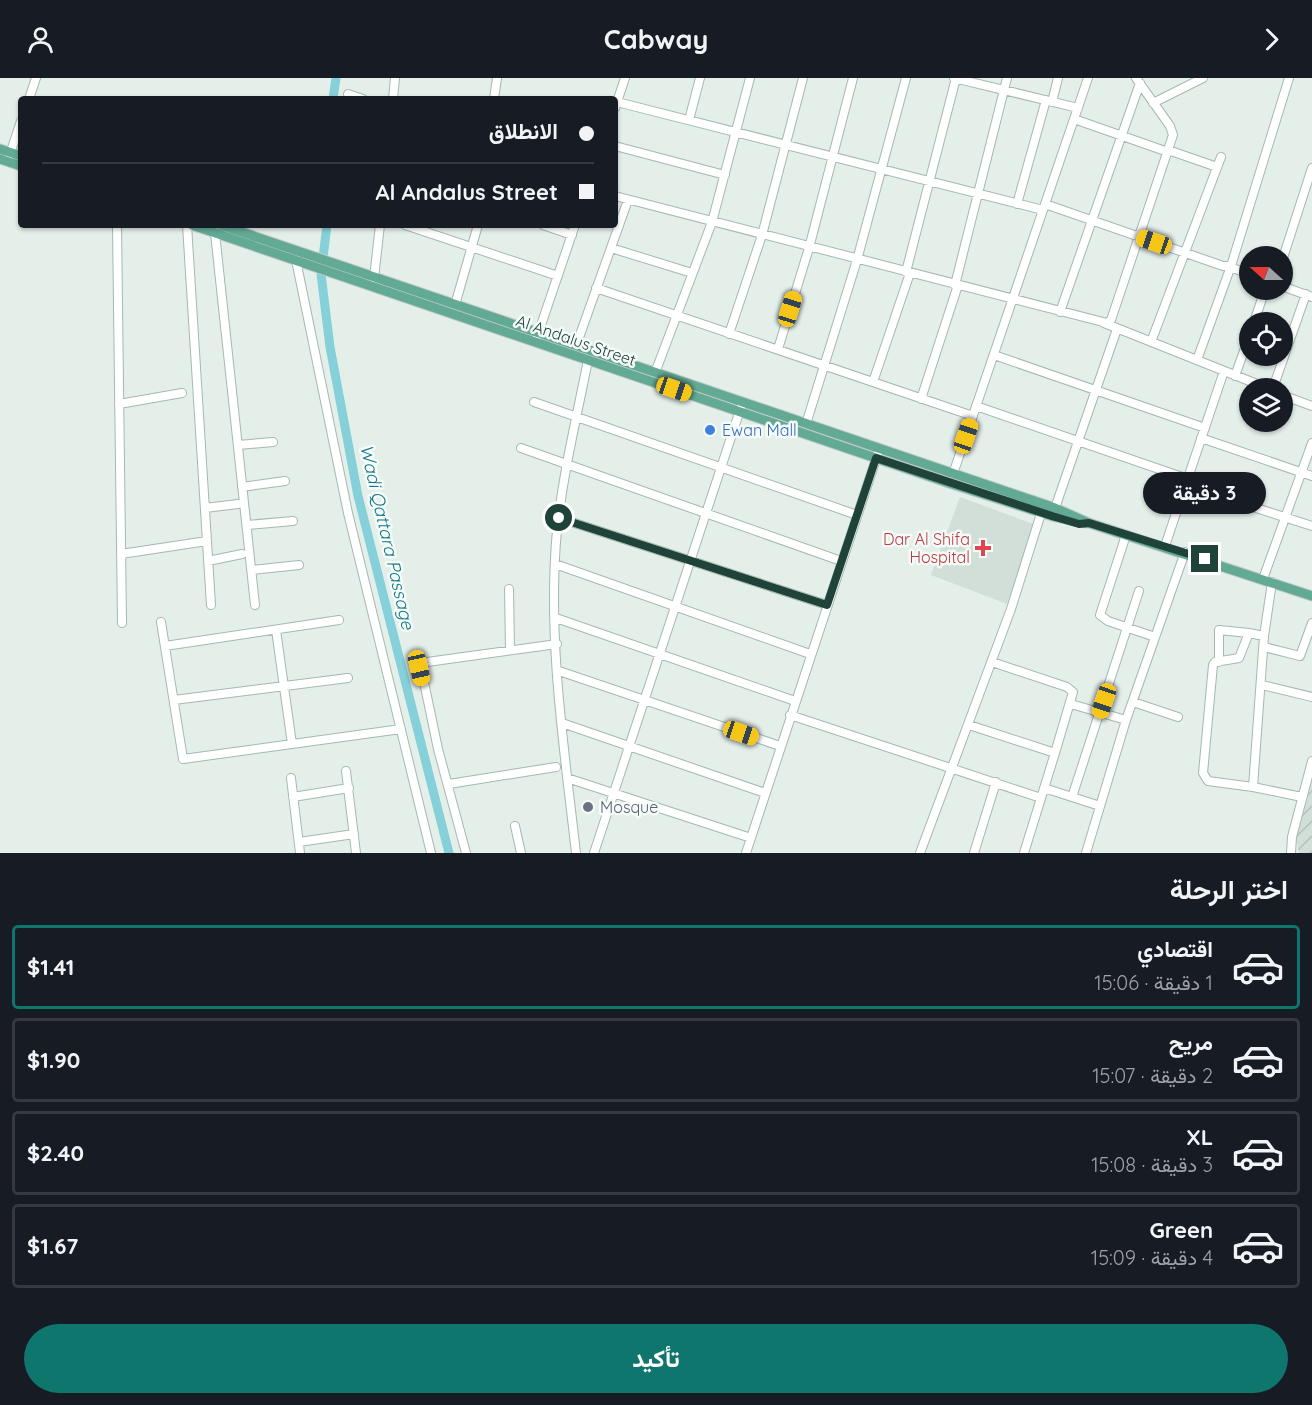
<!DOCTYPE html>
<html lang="ar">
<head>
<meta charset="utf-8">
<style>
	:root { --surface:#171b24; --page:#20242c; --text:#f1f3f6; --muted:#9ea1a6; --line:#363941; --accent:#0f766e }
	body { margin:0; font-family:Quicksand,Vazirmatn,sans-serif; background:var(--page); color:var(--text); direction:rtl; height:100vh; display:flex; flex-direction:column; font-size:22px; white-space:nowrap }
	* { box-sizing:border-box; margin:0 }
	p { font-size:20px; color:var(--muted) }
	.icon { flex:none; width:33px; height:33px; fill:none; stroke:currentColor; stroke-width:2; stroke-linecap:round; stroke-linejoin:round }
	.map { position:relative; height:775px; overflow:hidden; direction:ltr }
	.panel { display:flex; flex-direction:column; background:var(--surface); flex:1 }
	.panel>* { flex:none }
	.top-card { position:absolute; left:18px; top:18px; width:600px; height:132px; border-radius:6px; box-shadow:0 2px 4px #0004; direction:rtl; display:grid; align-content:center; height:132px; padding:0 24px; background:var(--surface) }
	.needle { width:39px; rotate:291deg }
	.controls { position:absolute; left:1239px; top:168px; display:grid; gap:12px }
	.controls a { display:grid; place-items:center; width:54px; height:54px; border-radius:50%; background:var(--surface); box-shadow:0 2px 4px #0004; font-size:30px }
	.end { position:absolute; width:27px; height:27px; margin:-14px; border:8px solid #204339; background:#fff; box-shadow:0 0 0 3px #fff }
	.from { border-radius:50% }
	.bubble { position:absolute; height:42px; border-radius:21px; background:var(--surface); box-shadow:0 2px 4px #0004; font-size:20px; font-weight:700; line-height:42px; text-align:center; direction:rtl }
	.car { position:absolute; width:18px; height:36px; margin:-18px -9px; border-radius:8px; box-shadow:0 0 4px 2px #0007; background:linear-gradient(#f5c518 24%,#345 0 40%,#f5c518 0 76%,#345 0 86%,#f5c518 0) }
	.top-card b { display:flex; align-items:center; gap:21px; height:57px; font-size:22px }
	.top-card b+b { border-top:2px solid var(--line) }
	.top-card i { width:15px; height:15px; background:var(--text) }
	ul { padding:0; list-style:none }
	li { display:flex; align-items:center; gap:18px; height:84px; margin:0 12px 9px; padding:0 12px; border:3px solid var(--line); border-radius:6px }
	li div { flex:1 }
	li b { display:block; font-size:22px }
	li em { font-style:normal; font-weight:700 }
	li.current { border-color:var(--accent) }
	li>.icon { width:54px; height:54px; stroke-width:1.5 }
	h2 { padding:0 24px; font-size:27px; line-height:72px }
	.button { display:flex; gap:12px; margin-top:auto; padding:12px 24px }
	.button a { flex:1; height:69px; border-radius:36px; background:var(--accent); color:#fff; font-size:24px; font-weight:700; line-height:69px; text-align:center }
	header { display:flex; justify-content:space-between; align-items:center; height:78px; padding:0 24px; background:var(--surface); font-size:27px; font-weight:700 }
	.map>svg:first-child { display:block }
	.built { fill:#d2dfd8 }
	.industrial { fill:url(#industrial-furrows) }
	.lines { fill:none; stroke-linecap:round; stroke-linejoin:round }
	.river { stroke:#86d0da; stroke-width:9 }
	.minor-casing { stroke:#a5b8b1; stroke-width:10 }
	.major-casing { stroke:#c1cac8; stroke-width:11 }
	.minor { stroke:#fff; stroke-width:8 }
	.major { stroke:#63aa95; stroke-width:9 }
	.route { stroke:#204339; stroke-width:8 }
	.shop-dot { fill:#3f7fe0; stroke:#f5fbf8; stroke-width:2 }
	.health-dot { fill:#e0444e; stroke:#f5fbf8; stroke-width:2 }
	.worship-dot { fill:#6b7280; stroke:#f5fbf8; stroke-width:2 }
	.labels { text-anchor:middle; stroke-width:5; stroke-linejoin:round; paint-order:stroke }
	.street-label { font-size:16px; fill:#204339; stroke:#f5fbf8 }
	.shop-label { font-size:16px; fill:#366cbe; stroke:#f5fbf8; text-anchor:start }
	.health-label { font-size:16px; fill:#be3a42; stroke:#f5fbf8; text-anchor:end }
	.worship-label { font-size:16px; fill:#5b616d; stroke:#f5fbf8; text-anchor:start }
	.water-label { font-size:18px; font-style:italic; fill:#137787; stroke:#f5fbf8 }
</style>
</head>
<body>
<header><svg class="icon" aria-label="forward" viewBox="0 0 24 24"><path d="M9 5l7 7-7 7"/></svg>Cabway<svg class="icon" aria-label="person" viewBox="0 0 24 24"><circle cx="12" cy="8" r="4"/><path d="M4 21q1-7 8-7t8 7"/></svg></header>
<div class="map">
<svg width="1312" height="775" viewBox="0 0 1312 775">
	<defs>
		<pattern id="industrial-furrows" width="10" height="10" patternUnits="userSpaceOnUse" patternTransform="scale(1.5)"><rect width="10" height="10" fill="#d2dfd8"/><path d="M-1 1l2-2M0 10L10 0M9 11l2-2" fill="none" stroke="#b4c1ba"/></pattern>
	</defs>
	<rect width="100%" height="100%" fill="#e4efea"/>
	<path class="built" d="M960 419 1036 447 1007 526 931 497Z"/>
	<path class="industrial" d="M1312 704V775H1299L1296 761Z"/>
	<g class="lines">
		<path class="river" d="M333 21 336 0
			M327 147 321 196 330 269 358 418 449 775"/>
		<defs>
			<path id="minor" d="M954 0 1078 30
				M348 16 363 21
				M29 21 36 0
				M393 21 395 0
				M494 21 497 0
				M617 24 1043 132
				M1052 24 1058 0
				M1153 25 1203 0
				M615 30 625 0
				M1074 41 1168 74
				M689 42 700 0
				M615 68 725 97
				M1168 72 1217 89
				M9 79 21 43
				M615 118 1107 245 1111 242 1173 57 1170 48 1136 0
				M1017 126 1046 22
				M1045 126 1223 188H1231L1289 0
				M117 147 122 545
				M187 147 211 527
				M405 147 558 198
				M543 147 572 157
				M215 155 255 527
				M611 170 692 195
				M296 182 348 435 431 775
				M1282 183 1312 90
				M1229 189 1250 196
				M906 194 956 0
				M374 200 380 147
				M955 207 1007 0
				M1282 208 1312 219
				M596 210 973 338
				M455 227 478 147
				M1060 234 1140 5
				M1254 244 1265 212
				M1104 245 1267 310
				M729 256 762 157 803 0
				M537 259 575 147
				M1151 264 1221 79
				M576 268 628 122
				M778 271 809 170 853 0
				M994 277 1205 350
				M1197 282 1231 188
				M655 295 712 144 750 0
				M1235 298 1250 256
				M873 304 910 195
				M1273 310 1306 216
				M1282 317 1312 328
				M921 321 958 207
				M534 324 857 437
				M119 326 182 315
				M976 328 1188 401
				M806 346 857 182 906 0
				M1201 360 1312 398
				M238 367 273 364
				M521 370 841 483
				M953 396 1088 0
				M1185 407 1312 448
				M242 409 285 403
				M205 430 238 426
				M1055 430 1117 251
				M559 440 827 527
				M247 447 293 443
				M1126 457 1100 537 1108 543 1155 559
				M1165 468 1224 293
				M121 476 207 463
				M208 483 242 476
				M555 486 810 576
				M252 492 299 487
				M1263 501 1312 365
				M509 511 510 572
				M556 540 795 623
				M161 544 183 681 401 651
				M276 552 292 666
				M1264 558 1249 555 1239 580 1215 584 1213 587 1203 695 1208 703 1253 709 1264 558 1272 504
				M165 568 339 542
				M1264 569 1300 578 1312 545
				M992 584 1067 609 1073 614 1055 675
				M1219 584V552L1249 555
				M559 593 780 668
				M1262 607 1312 619
				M174 622 348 600
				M1133 624 1178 639
				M1071 626 1126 642
				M790 637 1041 720
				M562 645 765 715
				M969 647 1055 675 1024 775
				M346 693 356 775
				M291 700 300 775
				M567 700 751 760
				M449 706 556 689
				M1253 709 1302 719
				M1044 710 1100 728
				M293 719 349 710
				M1072 719 1139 513
				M515 748 521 775
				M299 764 354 756
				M466 775 438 671 420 585 557 566
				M576 775C564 669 547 559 557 452 563 395 577 338 588 282
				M594 775 741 329
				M746 775 878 375
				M920 775 1011 531 1043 429
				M974 775 996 704
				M1086 775 1126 642 1185 474
				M1291 775 1292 759 1312 683"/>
			<path id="major" d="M0 71 21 78
				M0 81 21 88
				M192 147 949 405 1052 438 1086 445
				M221 147 1055 430 1089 445 1312 518"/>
		</defs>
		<use href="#minor" class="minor-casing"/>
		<use href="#major" class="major-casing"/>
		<use href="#minor" class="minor"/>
		<use href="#major" class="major"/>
	</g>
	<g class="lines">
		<path class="route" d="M559 440 827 527 876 380 1052 438 1079 446 1089 445 1205 481"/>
	</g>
	<circle class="shop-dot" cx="710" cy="352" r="6"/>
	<path class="health-dot" d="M980 461h6v6h6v6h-6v6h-6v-6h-6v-6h6z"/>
	<circle class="worship-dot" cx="588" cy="729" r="6"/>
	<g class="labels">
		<g class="street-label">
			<text transform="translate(576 262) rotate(19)" y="6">Al Andalus Street</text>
		</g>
		<g class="shop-label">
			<text x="722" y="358">Ewan Mall</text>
		</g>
		<g class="health-label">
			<text x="970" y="467">Dar Al Shifa<tspan x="970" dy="18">Hospital</tspan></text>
		</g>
		<g class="worship-label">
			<text x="600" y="735">Mosque</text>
		</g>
		<g class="water-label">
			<text transform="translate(387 459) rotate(77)" y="6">Wadi Qattara Passage</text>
		</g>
	</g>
</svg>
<div class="controls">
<a><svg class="needle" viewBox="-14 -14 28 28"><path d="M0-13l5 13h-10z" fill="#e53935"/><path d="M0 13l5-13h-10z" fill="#9ea1a6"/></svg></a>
<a><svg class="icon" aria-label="locate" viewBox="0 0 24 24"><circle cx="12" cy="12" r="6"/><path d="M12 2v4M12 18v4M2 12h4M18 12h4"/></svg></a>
<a><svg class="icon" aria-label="layers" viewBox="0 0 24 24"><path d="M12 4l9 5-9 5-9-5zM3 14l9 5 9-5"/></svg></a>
</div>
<i class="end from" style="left:559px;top:440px"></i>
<i class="end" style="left:1205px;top:481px"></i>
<div class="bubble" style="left:1143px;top:394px;width:123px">3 دقيقة</div>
<i class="car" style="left:1154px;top:164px;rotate:289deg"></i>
<i class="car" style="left:790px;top:231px;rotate:17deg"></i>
<i class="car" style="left:674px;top:311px;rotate:109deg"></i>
<i class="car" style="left:966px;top:358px;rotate:19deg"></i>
<i class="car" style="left:419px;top:590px;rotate:167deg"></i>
<i class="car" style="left:1104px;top:623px;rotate:199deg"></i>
<i class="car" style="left:741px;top:655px;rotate:109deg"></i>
<div class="top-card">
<b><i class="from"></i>الانطلاق</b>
<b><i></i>Al Andalus Street</b>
</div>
</div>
<section class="panel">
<h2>اختر الرحلة</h2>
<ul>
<li class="current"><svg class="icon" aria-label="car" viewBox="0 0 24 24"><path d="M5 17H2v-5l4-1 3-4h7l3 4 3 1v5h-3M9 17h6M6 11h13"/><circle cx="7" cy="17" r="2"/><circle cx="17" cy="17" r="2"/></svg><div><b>اقتصادي</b><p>1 دقيقة · 15:06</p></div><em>$1.41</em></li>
<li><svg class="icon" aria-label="car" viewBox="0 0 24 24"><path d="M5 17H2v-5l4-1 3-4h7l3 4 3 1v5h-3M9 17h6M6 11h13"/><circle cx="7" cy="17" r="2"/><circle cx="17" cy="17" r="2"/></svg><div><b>مريح</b><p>2 دقيقة · 15:07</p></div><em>$1.90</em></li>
<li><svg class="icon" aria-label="car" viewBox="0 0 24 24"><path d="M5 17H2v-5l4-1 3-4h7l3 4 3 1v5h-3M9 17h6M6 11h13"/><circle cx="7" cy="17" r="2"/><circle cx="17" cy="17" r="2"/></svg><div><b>XL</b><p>3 دقيقة · 15:08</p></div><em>$2.40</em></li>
<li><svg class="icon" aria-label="car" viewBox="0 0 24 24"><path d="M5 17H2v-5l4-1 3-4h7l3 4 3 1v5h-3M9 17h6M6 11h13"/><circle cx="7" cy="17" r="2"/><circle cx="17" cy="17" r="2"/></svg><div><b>Green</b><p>4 دقيقة · 15:09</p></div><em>$1.67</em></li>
</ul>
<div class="button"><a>تأكيد</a></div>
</section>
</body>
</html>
